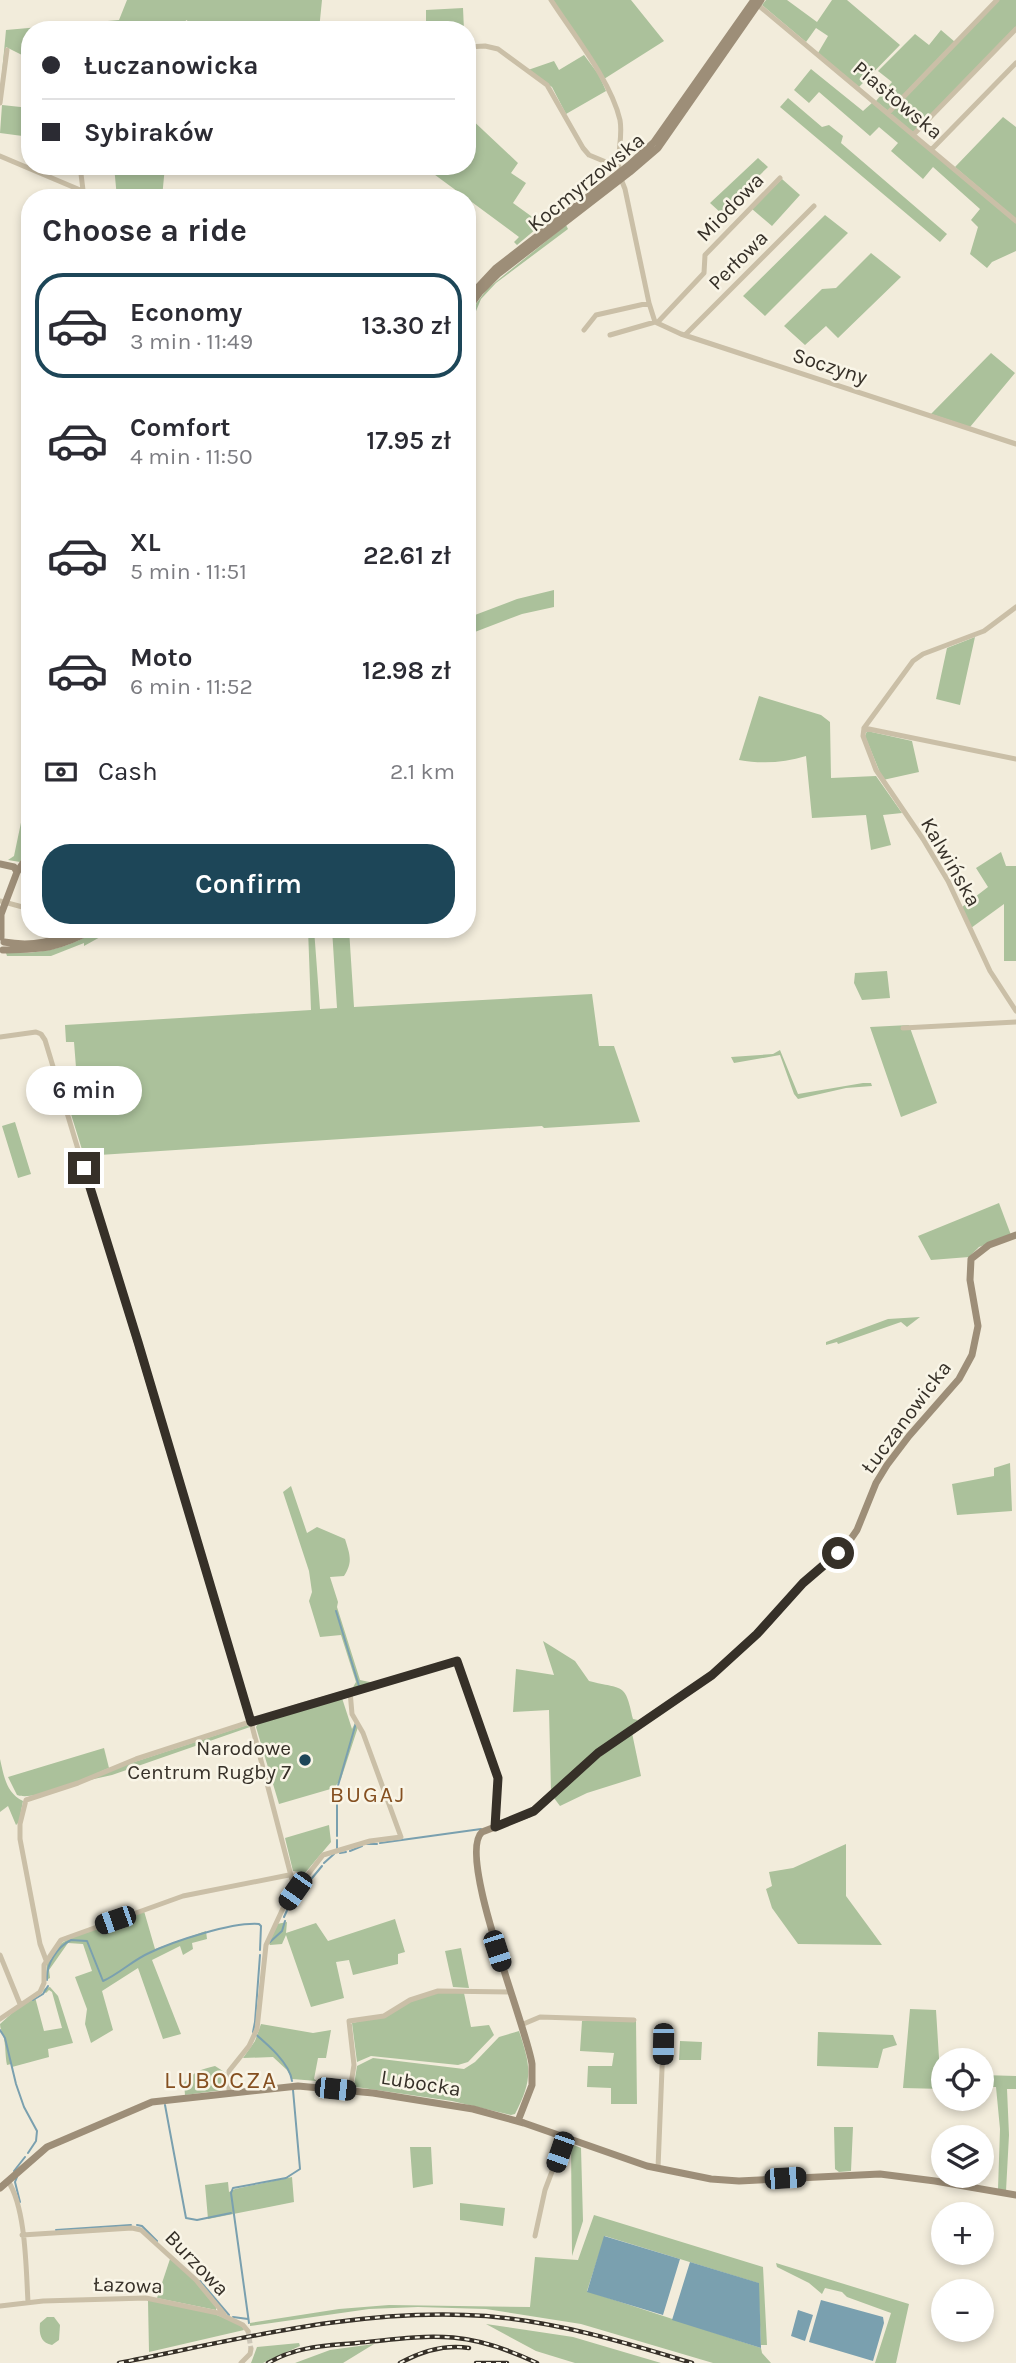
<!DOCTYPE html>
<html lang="en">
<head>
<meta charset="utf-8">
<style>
	:root { --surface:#fff; --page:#f2f2f3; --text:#2b2b33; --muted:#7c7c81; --line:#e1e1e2; --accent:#1d4658 }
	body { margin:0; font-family:Karla,sans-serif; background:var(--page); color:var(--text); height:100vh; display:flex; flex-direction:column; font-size:26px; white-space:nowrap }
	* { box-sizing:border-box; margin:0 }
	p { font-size:23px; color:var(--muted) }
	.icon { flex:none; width:38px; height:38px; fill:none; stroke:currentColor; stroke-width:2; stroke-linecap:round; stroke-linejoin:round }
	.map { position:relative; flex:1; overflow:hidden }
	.side { position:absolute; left:21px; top:189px; width:455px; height:749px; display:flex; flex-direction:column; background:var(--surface); border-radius:28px; box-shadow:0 4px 10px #0003 }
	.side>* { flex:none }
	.guide { position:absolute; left:21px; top:21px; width:455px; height:154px; border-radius:28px; box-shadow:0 4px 10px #0003; display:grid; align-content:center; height:154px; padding:0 21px; background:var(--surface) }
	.buttons { position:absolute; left:931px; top:2048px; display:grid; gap:14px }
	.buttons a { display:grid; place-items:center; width:63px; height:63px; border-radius:50%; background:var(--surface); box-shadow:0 4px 10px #0003; font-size:35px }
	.end { position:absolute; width:32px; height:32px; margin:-16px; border:9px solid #363028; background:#fff; box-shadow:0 0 0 4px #fff }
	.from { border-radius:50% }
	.bubble { position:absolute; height:49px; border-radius:24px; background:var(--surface); box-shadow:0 4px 10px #0003; font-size:23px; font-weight:600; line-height:49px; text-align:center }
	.car { position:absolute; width:21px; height:42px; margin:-21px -10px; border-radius:9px; box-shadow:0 0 5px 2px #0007; background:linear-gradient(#222 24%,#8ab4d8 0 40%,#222 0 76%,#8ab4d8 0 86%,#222 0) }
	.guide b { display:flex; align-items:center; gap:24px; height:66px; font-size:26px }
	.guide b+b { border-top:2px solid var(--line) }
	.guide i { width:18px; height:18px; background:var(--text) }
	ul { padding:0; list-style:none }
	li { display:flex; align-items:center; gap:21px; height:105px; margin:0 14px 10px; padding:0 7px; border:4px solid transparent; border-radius:28px }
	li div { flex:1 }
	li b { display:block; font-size:26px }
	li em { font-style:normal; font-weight:600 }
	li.on { border-color:var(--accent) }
	li>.icon { width:63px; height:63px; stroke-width:1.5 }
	h2 { padding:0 21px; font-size:32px; line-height:84px }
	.pay { display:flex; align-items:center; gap:18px; height:77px; padding:0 21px; font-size:26px }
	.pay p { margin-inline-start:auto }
	.cta { display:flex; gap:14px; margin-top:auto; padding:14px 21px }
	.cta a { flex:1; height:80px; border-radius:28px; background:var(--accent); color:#fff; font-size:28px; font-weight:600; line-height:80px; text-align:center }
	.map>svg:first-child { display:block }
	.green { fill:#abc19b }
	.water { fill:#7aa0af }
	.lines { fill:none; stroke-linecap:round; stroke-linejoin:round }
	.stream { stroke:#7aa0af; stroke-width:2 }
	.street-tunnel { stroke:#ccc6b7; stroke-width:5; stroke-dasharray:5 2.5; stroke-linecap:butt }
	.street { stroke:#cabfa7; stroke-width:5 }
	.secondary { stroke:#9d8e78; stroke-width:7 }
	.rail-casing { stroke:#363028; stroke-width:4.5 }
	.rail { stroke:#f9f5e7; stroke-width:2; stroke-dasharray:5; stroke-linecap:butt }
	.route { stroke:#363028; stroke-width:9 }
	.poi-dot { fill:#1d4658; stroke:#f9f5e7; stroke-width:2.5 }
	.labels { text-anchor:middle; stroke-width:5; stroke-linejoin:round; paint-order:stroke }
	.street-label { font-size:21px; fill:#363028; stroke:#f9f5e7 }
	.poi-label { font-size:21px; fill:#363028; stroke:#f9f5e7; text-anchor:end }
	.neighbourhood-label { font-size:23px; letter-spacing:2px; fill:#855021; stroke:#f9f5e7 }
	.quarter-label { font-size:24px; letter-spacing:2px; fill:#855021; stroke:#f9f5e7 }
</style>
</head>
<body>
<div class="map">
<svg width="1016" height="2363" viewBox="0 0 1016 2363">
	<rect width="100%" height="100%" fill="#f2ecdb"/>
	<path class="green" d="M127 0H322L319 30H203L186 20 184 30H30V59L6 47 0 94 6 30 119 20Z
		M552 0H631L664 41 604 79Z
		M766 0H787L817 22 832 0H847L900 45 859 87 818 53 828 36 816 28 806 42 762 5Z
		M998 0H1016V28L914 133 889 113Z
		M463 8 464 30H426V10Z
		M941 30 955 42 888 111 876 101 892 82 878 71 915 34 929 45Z
		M584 55 599 75 606 91 566 114 552 87 528 70 554 61 559 70Z
		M811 69 863 111 873 102 1016 222V251L992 262 987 268 970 254 978 227 971 220 980 209 933 167 923 179 891 151 898 143 879 127 870 136 819 92 809 103 794 90Z
		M788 98 822 127 829 125 843 136 841 143 947 234 940 242 780 107Z
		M2 105 30 108V137L0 133Z
		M467 115 518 163 511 173 526 183 513 203 542 224 517 245 514 242 519 237 423 166H467Z
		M1003 117 1016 127V219L955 167Z
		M758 158 768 167 721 213 710 203Z
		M114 166H165L162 198H117Z
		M782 179 800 195 772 226 752 209Z
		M825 215 848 233 765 316 743 296Z
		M566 225 568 229 496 283 481 299 467 333V316L487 289Z
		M871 253 901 277 838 338 826 326 805 345 784 326 822 289 836 288Z
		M991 353 1015 373 970 427 931 414Z
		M554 590V607L522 614 467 635V618L517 599Z
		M975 637 960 705 936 699 947 648Z
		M759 696 821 715 830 722 831 778 876 776 902 813 883 815 891 845 871 850 866 815 812 818 806 756C784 763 761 764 739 760Z
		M867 731 912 741 919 772 883 780 865 736Z
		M23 813 30 814V843L20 862 8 860 14 856Z
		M1001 852 1006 866H1016V961H1004V904L971 928 962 907 988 887 976 868Z
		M101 929H109L101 933 102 936 84 946V943L51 956H7L6 953C45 954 67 948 101 929Z
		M308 929H314L320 1009 337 1008 332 929H349L354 1007 592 994 599 1046H614L640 1122 544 1128 542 1126 84 1156 66 1098 78 1093 74 1042H66L65 1025 311 1010Z
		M887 971 890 998 862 1000 854 983 855 973Z
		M909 1025 937 1103 901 1117 870 1027Z
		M780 1050 798 1094 863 1083H871L872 1086 846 1088 798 1099 794 1094 780 1055 734 1063 731 1057 773 1054Z
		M15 1122 31 1174 18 1178 2 1126Z
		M999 1203 1011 1235 979 1247 969 1257 931 1260 918 1236Z
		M920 1317 907 1327 901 1322 838 1344 837 1342 826 1345V1342L888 1319Z
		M1010 1463 1012 1511 957 1515 952 1484 994 1476V1468Z
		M291 1486 307 1533 317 1527 345 1539C350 1555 353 1562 344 1576L330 1577 338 1602 337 1607 360 1680 374 1683 352 1689 356 1682 341 1635 320 1637 309 1601 312 1592 309 1571 283 1492Z
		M543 1641 575 1661 589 1681C624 1690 625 1682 633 1719L638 1720 596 1752 551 1791 549 1710 513 1712 516 1669 554 1675Z
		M342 1698 352 1729 355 1723 358 1727 341 1779 334 1788 279 1804 256 1727 259 1722Z
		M247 1725 250 1727 112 1775 85 1781 122 1766Z
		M632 1733 641 1776 587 1793 560 1806 554 1798 593 1762Z
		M104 1748 109 1768C90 1776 35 1802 17 1795L8 1777Z
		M0 1759C4 1776 6 1793 23 1801L19 1822 16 1825 8 1806 0 1812Z
		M329 1825 331 1842 305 1873 293 1871 285 1838Z
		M846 1844V1896L882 1945 798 1944 772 1908 766 1889 772 1886 769 1872 793 1868Z
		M144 1911 155 1949 206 1931 207 1939 192 1943 193 1949 183 1955 180 1946 152 1960 181 2034 163 2039 138 1968 102 1991 113 2030 91 2043 85 2024 87 2009 75 1977 92 1971 83 1944 68 1943 49 1970 50 1978 46 1980 47 1961 52 1959 50 1953C63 1935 121 1919 144 1911Z
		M395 1919 405 1952 398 1954V1964L353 1975 349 1960 336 1962 344 1998 311 2007 286 1935 282 1944 270 1945 268 1942 277 1924 287 1922 286 1933 316 1923 328 1941Z
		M461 1948 469 1988 453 1987 445 1951Z
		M50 1987 58 1996 73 2043 48 2049 49 2057 12 2067 11 2064 7 2065C5 2056 6 2044 3 2035 2 2032 0 2028 0 2024L21 2005 35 1997 44 2031 62 2028 52 1992 49 1990 46 1993 43 1991 45 1988Z
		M443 1991 464 1993 471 2027 489 2025 494 2035 468 2062 458 2065 371 2056 357 2062 352 2023 381 2017 404 2004Z
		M910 2009 936 2010 940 2074 943 2075V2089L903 2088Z
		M582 2021H636L637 2104H611V2088L587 2087 588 2066H612L614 2053 580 2051Z
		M261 2024 313 2033 331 2030 326 2058H318L314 2079 317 2081 292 2079 287 2070 273 2057 243 2058 255 2041Z
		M519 2031C531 2067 533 2079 515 2114L511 2115 452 2101 356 2087 354 2085 357 2066 373 2058 464 2069 475 2062 499 2037Z
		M818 2032 893 2035 897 2045 883 2049 878 2068 817 2066Z
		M680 2041 702 2042 701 2060H679Z
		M215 2066 226 2073 223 2090 185 2095 184 2083C194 2072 201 2069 215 2066Z
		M982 2075 1016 2076V2089H1007L1009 2135 1006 2191 998 2189 1000 2129 996 2087H982Z
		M834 2127H853L851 2171 839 2172 835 2169Z
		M571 2144 581 2148 583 2221 572 2256Z
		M410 2147H431L433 2184 413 2188Z
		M292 2177 294 2202 208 2219 205 2185 228 2182 229 2192 235 2189Z
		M460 2203 505 2208 503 2226 460 2220Z
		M594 2215 763 2267 767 2345H761L758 2283 605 2236 587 2291 761 2348 762 2353 771 2363H713L581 2324 486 2309 418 2307 369 2309 250 2326V2323L339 2309 389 2305 530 2307 535 2257 578 2260Z
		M170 2259 196 2281 216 2305V2310L157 2298Z
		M776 2263 909 2304 896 2363H875L891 2313 847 2297 842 2292 825 2288 822 2294 809 2283 777 2267Z
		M148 2301C178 2300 214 2312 242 2326L244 2330 149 2352Z
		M47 2317H54L60 2325 59 2340 52 2345C40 2343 39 2333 40 2323Z
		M486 2324 573 2337 661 2363H575L536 2351Z
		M299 2343 300 2346 263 2363H251L257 2347Z
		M374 2344 343 2363H295L330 2350Z"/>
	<path class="water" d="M604 2236 680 2259 663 2315 587 2292Z
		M690 2262 759 2283 761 2348 672 2320Z
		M821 2300 883 2317 884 2323 873 2361 809 2342Z
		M798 2310 813 2315 805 2341 791 2336Z"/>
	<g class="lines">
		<path class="stream" d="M336 1611 359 1686
			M337 1836V1789L356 1723
			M380 1843 481 1829
			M367 1844H377
			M337 1848V1840
			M350 1851 362 1846
			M340 1853 346 1852
			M324 1863 334 1854
			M284 1917 289 1906 322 1866
			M270 1942 282 1931 285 1921
			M260 1955 255 2022 253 2032C266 2043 290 2063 292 2081
			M47 1980C46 1964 57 1947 71 1940L87 1941 103 1981C119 1974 133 1960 149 1953 174 1941 232 1922 259 1924L261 1926 260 1950
			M33 2000 43 1994 48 1986
			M0 2030 5 2038 16 2084 24 2107 37 2131 36 2141 28 2153
			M165 2105 186 2218 197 2220 231 2213
			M14 2171 25 2157
			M17 2177 15 2182 20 2202
			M137 2225 142 2226 157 2241
			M56 2230 131 2225
			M200 2281 229 2315
			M233 2317 248 2319
			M249 2323 231 2193 233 2188 286 2178 300 2169 293 2090"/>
		<path class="street-tunnel" d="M248 2331 251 2349"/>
		<path class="street" d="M551 0C573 34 611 81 620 120 623 137 617 153 619 169
			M758 5 1016 221
			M467 47 485 46 498 49 547 85 583 148 589 155 618 167
			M0 103 7 50
			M888 113 997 0
			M914 134 1016 29
			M932 149 1016 63
			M0 156 99 198
			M80 166 83 190
			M621 179 625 189 649 303 655 322 681 334 1016 444
			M657 323 704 273 705 255 780 178
			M584 330 596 315 649 303
			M610 335 655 322
			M685 335 814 206
			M864 728 863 736 876 770 923 839 948 881 990 971 1016 1011
			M864 728 913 661 923 654 984 631 1016 607
			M864 728 1016 759
			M0 901 30 909
			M903 1028 1016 1022
			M0 1037 36 1032 41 1034 45 1040 251 1722 295 1891
			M0 1955 20 2004
			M46 1960 40 1944 20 1839V1824L26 1800 78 1783 136 1759 302 1705 457 1661 498 1778 495 1827
			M0 2019 40 1992 44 1983V1965L61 1940 183 1896 289 1875
			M521 2025 540 2017 634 2020
			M350 2090 354 2065 349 2021 384 2016 410 2000 438 1991 510 1992
			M229 2093V2071L249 2046 257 2029 266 1945 285 1904 323 1855 370 1841 401 1837 363 1733 352 1714 350 1691
			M658 2168 663 2044
			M8 2181C26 2208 26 2269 28 2302
			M22 2235 132 2228 141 2230 196 2280 224 2314
			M535 2236 545 2190 565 2137
			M0 2306 43 2301 146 2298 218 2313 243 2325 248 2331
			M241 2363 250 2354 251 2349"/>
		<path class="secondary" d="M467 299 496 268 629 165 654 142 754 0
			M467 310 480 292 498 274 630 172 658 148 761 0
			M0 864 14 867 17 872
			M0 917 17 872 30 853
			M1 937V914
			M4 942C32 947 55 942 81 929
			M3 950C42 949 58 949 94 929
			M518 2121 532 2085V2064C527 2027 456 1855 482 1832L529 1814 598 1753 712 1675 768 1623 803 1583 846 1546 857 1530 876 1483 887 1465 909 1436 959 1379 972 1355 978 1326 970 1280 971 1259 989 1245 1016 1235
			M0 2188 47 2147 152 2102 298 2086 373 2093 473 2109 524 2123 647 2166 711 2179 739 2181 880 2174 935 2181 1016 2195"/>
		<defs>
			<path id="rail" d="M119 2363C240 2339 362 2307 486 2316 557 2322 624 2342 692 2363
				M268 2363C297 2346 325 2346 357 2343 433 2335 465 2329 537 2363
				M400 2363C422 2351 444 2344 469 2348
				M476 2363H507"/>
		</defs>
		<use href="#rail" class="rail-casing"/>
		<use href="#rail" class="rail"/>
	</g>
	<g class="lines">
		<path class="route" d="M84 1168 138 1342 251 1722 457 1661 498 1778 495 1827 534 1811 598 1753 712 1675 757 1634 803 1583 838 1553"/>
	</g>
	<circle class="poi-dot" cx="305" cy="1760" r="7"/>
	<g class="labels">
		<g class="street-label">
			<text transform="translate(898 100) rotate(40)" y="7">Piastowska</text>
			<text transform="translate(586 182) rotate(-39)" y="7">Kocmyrzowska</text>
			<text transform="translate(730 207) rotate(-46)" y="7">Miodowa</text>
			<text transform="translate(738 260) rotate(-45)" y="7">Perłowa</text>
			<text transform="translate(830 366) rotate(18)" y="7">Soczyny</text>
			<text transform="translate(951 862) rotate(60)" y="7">Kalwińska</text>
			<text transform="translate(906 1417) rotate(-53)" y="7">Łuczanowicka</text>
			<text transform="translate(421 2083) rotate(9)" y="7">Lubocka</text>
			<text transform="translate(197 2263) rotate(46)" y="7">Burzowa</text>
			<text transform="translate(128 2285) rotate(2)" y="7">Łazowa</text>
		</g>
		<g class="poi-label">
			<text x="291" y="1755">Narodowe<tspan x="291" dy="24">Centrum Rugby 7</tspan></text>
		</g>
		<g class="neighbourhood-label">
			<text x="368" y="1802">BUGAJ</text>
		</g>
		<g class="quarter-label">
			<text x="221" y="2088">LUBOCZA</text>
		</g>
	</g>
</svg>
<div class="buttons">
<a><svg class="icon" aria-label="locate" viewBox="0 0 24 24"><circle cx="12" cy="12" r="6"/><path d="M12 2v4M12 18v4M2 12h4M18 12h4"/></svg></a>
<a><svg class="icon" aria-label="layers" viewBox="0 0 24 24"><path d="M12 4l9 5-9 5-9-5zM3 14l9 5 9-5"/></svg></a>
<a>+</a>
<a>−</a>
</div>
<i class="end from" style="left:838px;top:1553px"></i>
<i class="end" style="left:84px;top:1168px"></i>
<div class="bubble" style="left:26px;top:1066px;width:116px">6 min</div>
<i class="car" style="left:295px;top:1891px;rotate:215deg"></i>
<i class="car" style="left:115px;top:1920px;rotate:251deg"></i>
<i class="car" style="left:497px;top:1951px;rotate:162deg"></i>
<i class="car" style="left:663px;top:2044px;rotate:181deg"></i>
<i class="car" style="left:335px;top:2089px;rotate:96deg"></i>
<i class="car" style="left:560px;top:2152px;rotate:199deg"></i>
<i class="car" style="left:785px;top:2178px;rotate:86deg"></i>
<div class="guide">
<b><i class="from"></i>Łuczanowicka</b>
<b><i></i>Sybiraków</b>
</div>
<section class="side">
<h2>Choose a ride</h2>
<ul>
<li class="on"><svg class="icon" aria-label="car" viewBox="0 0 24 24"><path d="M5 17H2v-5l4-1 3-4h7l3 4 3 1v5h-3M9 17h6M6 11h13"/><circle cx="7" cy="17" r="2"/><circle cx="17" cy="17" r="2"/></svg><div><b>Economy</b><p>3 min · 11:49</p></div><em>13.30 zł</em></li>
<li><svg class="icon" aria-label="car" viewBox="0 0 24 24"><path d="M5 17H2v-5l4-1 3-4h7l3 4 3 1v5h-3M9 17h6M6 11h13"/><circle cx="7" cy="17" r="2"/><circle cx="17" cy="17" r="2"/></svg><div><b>Comfort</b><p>4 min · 11:50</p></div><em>17.95 zł</em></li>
<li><svg class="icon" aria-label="car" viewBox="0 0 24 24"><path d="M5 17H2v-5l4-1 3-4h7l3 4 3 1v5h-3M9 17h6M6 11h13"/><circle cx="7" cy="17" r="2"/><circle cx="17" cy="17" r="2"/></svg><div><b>XL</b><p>5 min · 11:51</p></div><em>22.61 zł</em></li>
<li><svg class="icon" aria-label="car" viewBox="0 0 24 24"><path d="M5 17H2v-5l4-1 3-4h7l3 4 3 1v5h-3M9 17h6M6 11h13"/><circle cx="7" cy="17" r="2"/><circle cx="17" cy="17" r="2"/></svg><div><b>Moto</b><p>6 min · 11:52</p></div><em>12.98 zł</em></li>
</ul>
<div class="pay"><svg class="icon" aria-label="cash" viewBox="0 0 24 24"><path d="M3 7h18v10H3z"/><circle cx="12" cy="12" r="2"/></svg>Cash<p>2.1 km</p></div>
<div class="cta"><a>Confirm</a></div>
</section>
</div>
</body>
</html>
